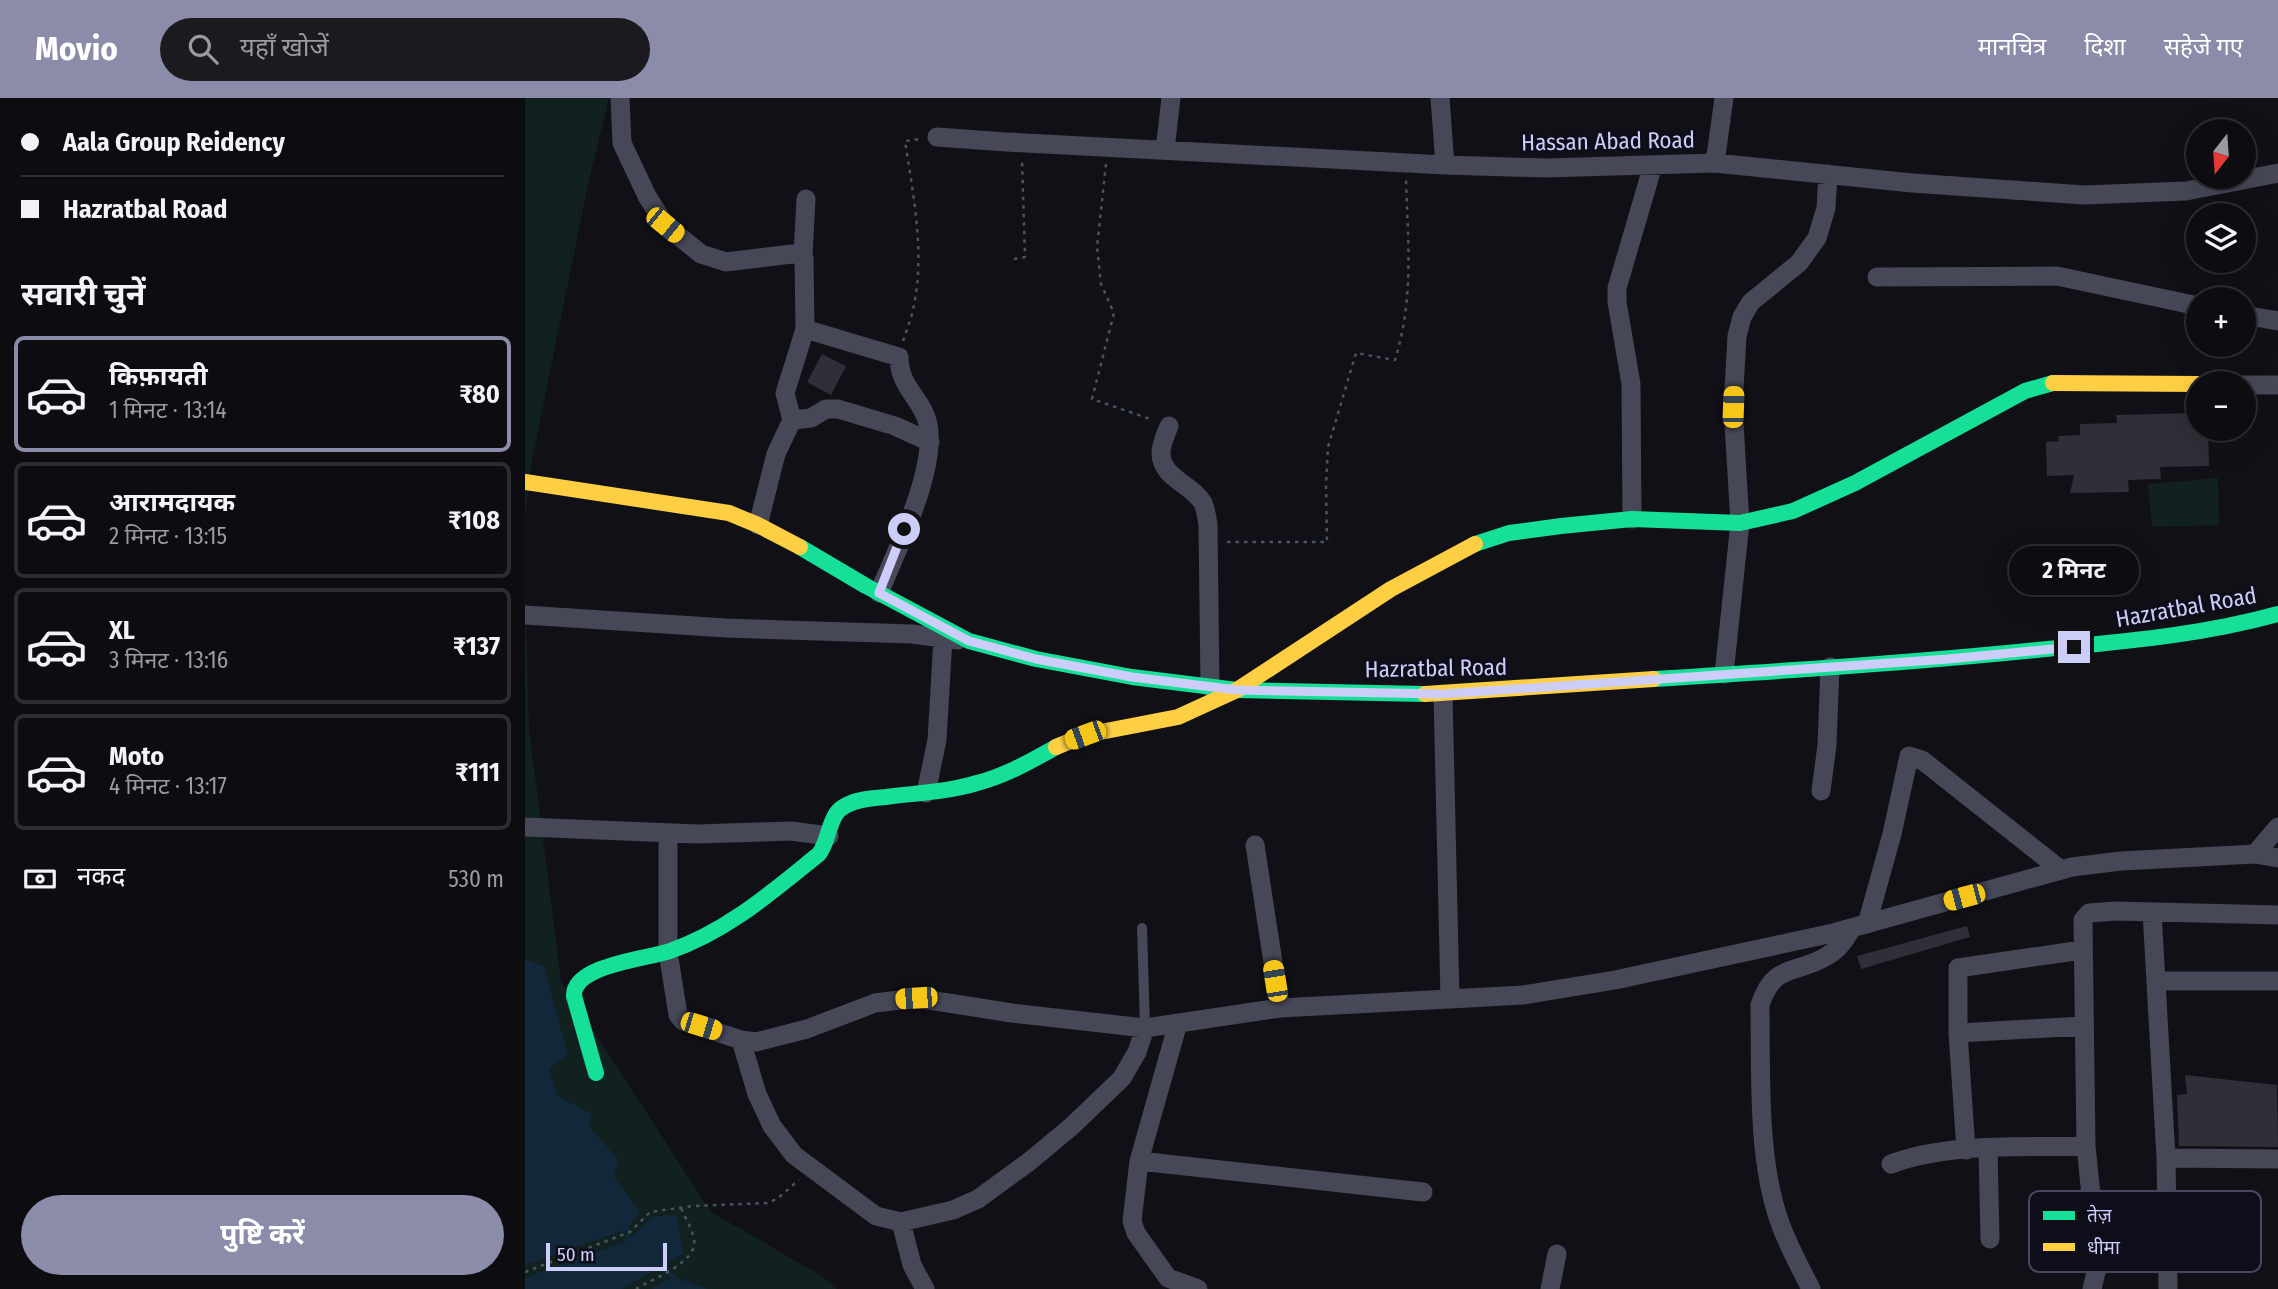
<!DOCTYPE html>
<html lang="hi">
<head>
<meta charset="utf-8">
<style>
	:root { --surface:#0d0c11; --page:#1b1a1f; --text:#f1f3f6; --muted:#9a9b9f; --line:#2d2c31; --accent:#8b8baa }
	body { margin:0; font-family:"Fira Sans Condensed","Noto Sans Devanagari",sans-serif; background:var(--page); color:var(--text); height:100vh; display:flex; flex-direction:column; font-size:26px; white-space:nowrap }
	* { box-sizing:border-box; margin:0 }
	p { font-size:23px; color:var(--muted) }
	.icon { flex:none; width:38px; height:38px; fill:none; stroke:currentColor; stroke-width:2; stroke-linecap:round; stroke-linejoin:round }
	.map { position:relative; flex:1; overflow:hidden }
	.sheet { display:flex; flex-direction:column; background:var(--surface); width:525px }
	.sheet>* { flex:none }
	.top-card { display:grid; align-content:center; height:154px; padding:0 21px; background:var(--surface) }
	.needle { width:46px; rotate:197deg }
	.controls { position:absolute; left:1661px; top:21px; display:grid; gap:14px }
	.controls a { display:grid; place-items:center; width:70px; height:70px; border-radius:50%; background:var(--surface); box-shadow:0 7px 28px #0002,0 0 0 2px var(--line); font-size:35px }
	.scale { position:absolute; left:21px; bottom:18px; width:121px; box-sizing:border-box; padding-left:7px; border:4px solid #cdcdf9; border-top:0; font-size:19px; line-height:24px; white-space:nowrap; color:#cdcdf9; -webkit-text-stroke:5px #0e0d1a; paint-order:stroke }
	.end { position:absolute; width:32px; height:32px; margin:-16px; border:9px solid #cdcdf9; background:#111; box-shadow:0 0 0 4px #111 }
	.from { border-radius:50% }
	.bubble { position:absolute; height:49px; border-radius:24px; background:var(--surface); box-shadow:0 7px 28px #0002,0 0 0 2px var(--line); font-size:23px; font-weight:700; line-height:49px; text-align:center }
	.car { position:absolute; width:21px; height:42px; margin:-21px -10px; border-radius:9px; box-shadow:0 0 5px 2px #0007; background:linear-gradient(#f5c518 24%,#345 0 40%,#f5c518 0 76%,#345 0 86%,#f5c518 0) }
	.top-card b { display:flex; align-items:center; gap:24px; height:66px; font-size:26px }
	.top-card b+b { border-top:2px solid var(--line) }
	.top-card i { width:18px; height:18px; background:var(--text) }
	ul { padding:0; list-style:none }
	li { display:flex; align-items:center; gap:21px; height:116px; margin:0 14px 10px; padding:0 7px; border:4px solid var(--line); border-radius:10px }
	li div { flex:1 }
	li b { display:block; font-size:26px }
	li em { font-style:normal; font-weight:700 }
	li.active { border-color:var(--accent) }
	li>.icon { width:63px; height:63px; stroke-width:1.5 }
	h2 { padding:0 21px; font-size:32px; line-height:84px }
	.pay { display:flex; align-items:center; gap:18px; height:77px; padding:0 21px; font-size:26px }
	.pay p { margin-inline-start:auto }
	.button { display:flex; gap:14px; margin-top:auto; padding:14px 21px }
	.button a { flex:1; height:80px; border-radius:42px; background:var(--accent); color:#fff; font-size:28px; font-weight:700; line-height:80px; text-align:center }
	header { display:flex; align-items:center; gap:42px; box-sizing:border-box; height:98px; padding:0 35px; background:var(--accent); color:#fff }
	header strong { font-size:33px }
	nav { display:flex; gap:38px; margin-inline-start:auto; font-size:24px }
	.search { width:490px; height:63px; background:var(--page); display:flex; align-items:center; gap:18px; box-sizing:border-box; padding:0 24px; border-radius:38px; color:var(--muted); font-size:26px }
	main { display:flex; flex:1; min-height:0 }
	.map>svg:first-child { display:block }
	.green { fill:#112120 }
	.water { fill:#12283a }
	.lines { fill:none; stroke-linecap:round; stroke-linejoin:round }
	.stream { stroke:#12283a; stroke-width:5 }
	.building { fill:#2f2e39 }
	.path { stroke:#47555d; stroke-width:2.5; stroke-dasharray:3.5 5; stroke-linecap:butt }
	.lane { stroke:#464757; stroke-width:10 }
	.street { stroke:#464757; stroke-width:19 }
	.fast { stroke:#16e098; stroke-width:16 }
	.slow { stroke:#ffcf43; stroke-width:16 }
	.route { stroke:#cdcdf9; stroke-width:9 }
	.labels { text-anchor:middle; stroke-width:6; stroke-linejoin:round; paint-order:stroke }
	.street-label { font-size:23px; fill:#cdcdf9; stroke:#0e0d1a }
	.key { fill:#0e0d1a; stroke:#47475d; stroke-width:2 }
	.key-label { font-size:19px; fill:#cdcdf9 }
</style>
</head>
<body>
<header>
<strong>Movio</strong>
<div class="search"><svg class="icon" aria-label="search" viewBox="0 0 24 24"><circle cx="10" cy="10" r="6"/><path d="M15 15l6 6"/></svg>यहाँ खोजें</div>
<nav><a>मानचित्र</a><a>दिशा</a><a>सहेजे गए</a></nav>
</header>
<main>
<section class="sheet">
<div class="top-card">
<b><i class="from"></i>Aala Group Reidency</b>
<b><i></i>Hazratbal Road</b>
</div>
<h2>सवारी चुनें</h2>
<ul>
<li class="active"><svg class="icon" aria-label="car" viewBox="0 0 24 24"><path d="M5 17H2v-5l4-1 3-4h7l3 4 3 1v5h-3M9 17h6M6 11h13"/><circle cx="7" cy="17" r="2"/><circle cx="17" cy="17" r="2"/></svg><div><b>किफ़ायती</b><p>1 मिनट · 13:14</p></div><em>₹80</em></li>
<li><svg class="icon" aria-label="car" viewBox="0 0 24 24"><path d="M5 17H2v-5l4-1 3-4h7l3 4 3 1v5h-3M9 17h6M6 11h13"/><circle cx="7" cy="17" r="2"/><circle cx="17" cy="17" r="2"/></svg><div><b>आरामदायक</b><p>2 मिनट · 13:15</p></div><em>₹108</em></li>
<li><svg class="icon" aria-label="car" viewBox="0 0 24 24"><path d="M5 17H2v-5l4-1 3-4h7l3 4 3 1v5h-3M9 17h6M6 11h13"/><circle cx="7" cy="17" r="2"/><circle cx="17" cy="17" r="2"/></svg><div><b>XL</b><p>3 मिनट · 13:16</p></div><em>₹137</em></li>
<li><svg class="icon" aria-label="car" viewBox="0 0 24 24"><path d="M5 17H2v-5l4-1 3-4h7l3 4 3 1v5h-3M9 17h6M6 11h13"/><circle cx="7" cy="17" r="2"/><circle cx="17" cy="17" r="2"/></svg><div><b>Moto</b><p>4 मिनट · 13:17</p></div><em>₹111</em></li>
</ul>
<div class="pay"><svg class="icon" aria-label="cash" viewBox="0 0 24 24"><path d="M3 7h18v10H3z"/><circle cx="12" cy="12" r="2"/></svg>नकद<p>530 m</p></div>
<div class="button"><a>पुष्टि करें</a></div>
</section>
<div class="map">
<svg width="1753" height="1191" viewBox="0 0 1753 1191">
	<rect width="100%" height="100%" fill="#111017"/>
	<path class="green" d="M0 0H84L63 86 5 373 0 419Z
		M1693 380 1694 427 1627 429 1623 386Z
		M0 480 4 631 36 883 186 1114 297 1178 312 1191H0Z"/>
	<path class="water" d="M0 861 19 869 43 957 24 971 33 998 67 1016 64 1029 94 1062 88 1077 115 1115 102 1131 0 1167Z
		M152 1116 158 1156 97 1191H0V1180L104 1142 128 1119Z
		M149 1179 182 1191H127Z"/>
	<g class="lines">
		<path class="stream" d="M102 1131 104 1142 109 1146
			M132 1165 149 1179"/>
	</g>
	<path class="building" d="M297 256 321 268 306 297 282 284Z
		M1673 315V331H1683L1684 368 1635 369 1636 381 1603 382 1604 394 1545 395 1549 377 1522 378 1521 344 1534 343 1533 338 1555 337V326L1592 325 1591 317Z
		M1442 828 1445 839 1336 871 1332 858Z
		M1660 977 1752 987 1753 1049 1654 1048 1652 997 1662 996Z"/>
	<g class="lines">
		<path class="path" d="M581 66 572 149 576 186 589 215 567 301 628 322
			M489 161 500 159 497 62
			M378 243C382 231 387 219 389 207 400 153 388 96 380 43L395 41
			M702 444H802L801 387 803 349 831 255 870 262C889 201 883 145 881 82
			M0 1174 105 1134 125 1114 168 1108 242 1105 252 1101 274 1082
			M111 1191C127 1181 174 1164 169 1141 167 1130 160 1120 156 1110"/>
		<path class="lane" d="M617 830 620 930"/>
		<path class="street" d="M95 0 97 45 122 98 140 127 176 156 201 164 275 155 279 160 280 231 374 259C374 290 398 301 403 326 412 372 372 451 354 495
			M915 0 920 67
			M412 39 481 44 920 67 1021 70 1190 65 1387 85 1559 97 1661 93 1753 75
			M640 52 646 0
			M1190 65 1199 0
			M278 157 281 101
			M1352 179 1532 178 1673 208
			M1718 217 1753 223
			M1718 287H1753
			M267 322 286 320 301 311H313L370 328 405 344
			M644 328C641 336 636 346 636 355 636 380 667 386 678 405 681 412 682 420 683 427L685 589
			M1107 421 1106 286 1092 204V190L1128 67
			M233 427 251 356 267 322 260 295 280 231
			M0 517 201 530 387 536 433 542
			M1199 576 1215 425 1208 309 1212 238 1217 219 1226 204 1274 165 1292 140 1301 110 1303 76
			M918 596 925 900
			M1296 693 1302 647 1305 569
			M401 695 412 642 418 540
			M0 729 173 736 266 733 304 738
			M143 735V854L153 917 158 923 165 925 216 942 231 944 282 931 350 905 391 900 487 915 620 930 755 910 999 897 1090 882 1308 835 1547 769 1596 763 1730 756 1753 760
			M730 747 755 910
			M1730 756 1753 729
			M1627 814 1641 1060 1643 1191
			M1342 826 1367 736 1384 658 1397 662 1536 772
			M1631 883H1753
			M653 925 614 1063 607 1123 611 1135 643 1180 673 1191
			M1433 935 1559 928
			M216 942 232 996 247 1028 269 1057 351 1118 376 1124 428 1112 453 1101 505 1063 547 1028 597 980 612 954 620 930
			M1463 1051 1465 1141
			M1441 1052 1433 935V870L1557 852
			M1641 1060 1753 1061
			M614 1063 898 1094
			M1366 1066C1424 1044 1499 1050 1561 1048
			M376 1124 387 1167 400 1191
			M1025 1191 1032 1156
			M1286 1191C1275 1169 1262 1146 1254 1122 1232 1059 1236 974 1235 907 1249 864 1271 877 1302 858 1314 851 1320 842 1327 830
			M1567 1191 1573 1166 1561 1048 1558 822 1564 815 1590 813 1753 817"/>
		<path class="fast" d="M950 446 984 435 1036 428 1107 421 1215 425 1268 413 1330 385 1500 293 1528 285
			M275 449 341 488 444 543 511 561 607 579 712 592 900 596
			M1129 581C1257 573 1384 565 1512 552 1593 544 1674 538 1753 516
			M71 975 49 898C48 867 122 861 145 853 203 833 248 793 294 756 303 744 303 728 311 716 320 702 346 700 361 699 391 695 423 694 452 685 480 678 506 663 531 649"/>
		<path class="slow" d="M1528 285 1673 286
			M0 384 204 415 233 427 275 449
			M900 596 1129 581
			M531 649 560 637 653 619 712 592 866 491 950 446"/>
	</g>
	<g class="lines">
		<path class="route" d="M379 431 354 495 444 543 467 549 511 561 607 579 712 592 918 596 1423 561 1549 549"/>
	</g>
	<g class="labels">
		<g class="street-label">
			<text transform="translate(1083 43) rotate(-1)" y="8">Hassan Abad Road</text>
			<text transform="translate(1661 509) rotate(-10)" y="8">Hazratbal Road</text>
			<text transform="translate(911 570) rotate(-1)" y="8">Hazratbal Road</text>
		</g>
	</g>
	<rect x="1504" y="1093" width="232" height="81" rx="10" class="key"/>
	<rect x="1518" y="1113" width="32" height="9" fill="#16e098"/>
	<rect x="1518" y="1145" width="32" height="8" fill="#ffcf43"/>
	<g class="key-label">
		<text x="1562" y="1124">तेज़</text>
		<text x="1562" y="1156">धीमा</text>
	</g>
</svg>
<div class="controls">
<a><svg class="needle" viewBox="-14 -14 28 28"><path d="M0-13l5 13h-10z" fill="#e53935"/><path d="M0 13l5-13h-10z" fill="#9a9b9f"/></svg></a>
<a><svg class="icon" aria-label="layers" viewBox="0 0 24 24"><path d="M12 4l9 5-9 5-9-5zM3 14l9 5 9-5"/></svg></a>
<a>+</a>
<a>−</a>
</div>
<div class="scale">50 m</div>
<i class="end from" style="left:379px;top:431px"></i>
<i class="end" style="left:1549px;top:549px"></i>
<div class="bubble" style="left:1484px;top:448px;width:130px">2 मिनट</div>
<i class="car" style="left:140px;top:127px;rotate:129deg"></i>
<i class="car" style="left:1208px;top:309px;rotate:2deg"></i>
<i class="car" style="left:560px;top:637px;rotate:250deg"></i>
<i class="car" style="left:1439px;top:799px;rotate:255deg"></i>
<i class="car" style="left:750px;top:883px;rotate:351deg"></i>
<i class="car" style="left:391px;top:900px;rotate:266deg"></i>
<i class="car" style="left:176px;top:928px;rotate:107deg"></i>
</div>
</main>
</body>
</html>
